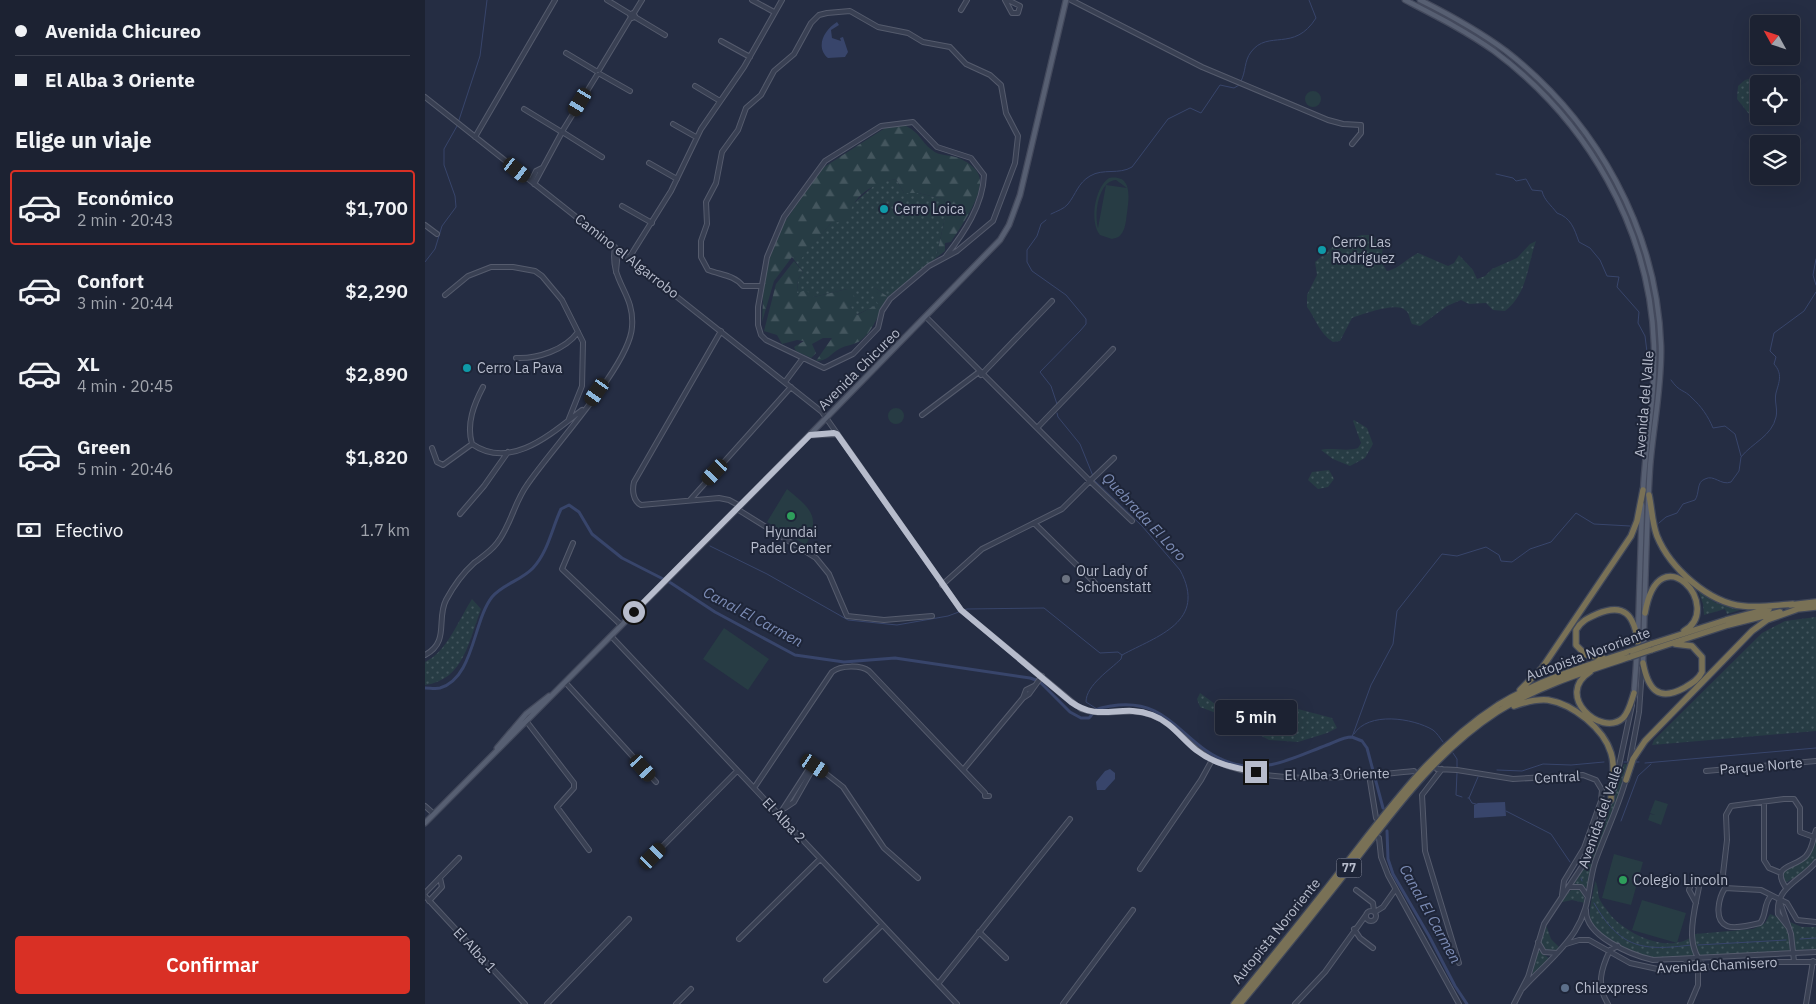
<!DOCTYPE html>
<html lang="es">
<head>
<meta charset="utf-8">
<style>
	:root { --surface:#1c2232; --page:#292f3e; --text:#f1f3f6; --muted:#a0a4ac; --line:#3a3f4d; --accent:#d93025 }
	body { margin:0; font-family:"IBM Plex Sans",sans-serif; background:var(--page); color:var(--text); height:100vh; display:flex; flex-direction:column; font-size:19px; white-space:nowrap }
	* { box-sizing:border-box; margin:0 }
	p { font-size:16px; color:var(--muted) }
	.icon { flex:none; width:28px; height:28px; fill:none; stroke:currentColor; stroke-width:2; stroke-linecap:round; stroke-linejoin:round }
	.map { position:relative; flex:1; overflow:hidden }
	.side { display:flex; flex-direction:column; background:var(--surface); width:425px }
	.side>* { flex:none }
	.hud { display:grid; align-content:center; height:110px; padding:0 15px; background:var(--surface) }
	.needle { width:32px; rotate:310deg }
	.controls { position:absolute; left:1325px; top:15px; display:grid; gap:10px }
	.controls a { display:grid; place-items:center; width:50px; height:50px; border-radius:5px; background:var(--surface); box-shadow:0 5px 20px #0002,0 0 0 1px var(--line); font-size:25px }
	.end { position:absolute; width:22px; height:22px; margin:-11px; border:6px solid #b7bccc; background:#111; box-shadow:0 0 0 2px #111 }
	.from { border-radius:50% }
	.bubble { position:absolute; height:35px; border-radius:5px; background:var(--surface); box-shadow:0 5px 20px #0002,0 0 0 1px var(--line); font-size:16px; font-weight:600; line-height:35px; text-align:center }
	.car { position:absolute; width:15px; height:30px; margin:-15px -8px; border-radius:6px; box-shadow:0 0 4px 1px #0007; background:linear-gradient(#222 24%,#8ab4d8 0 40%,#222 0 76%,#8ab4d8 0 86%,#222 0) }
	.hud b { display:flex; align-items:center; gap:18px; height:48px; font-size:19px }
	.hud b+b { border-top:1px solid var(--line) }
	.hud i { width:12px; height:12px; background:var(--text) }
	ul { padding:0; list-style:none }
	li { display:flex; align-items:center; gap:15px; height:75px; margin:0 10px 8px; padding:0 5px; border:2px solid transparent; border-radius:5px }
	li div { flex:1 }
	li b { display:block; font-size:19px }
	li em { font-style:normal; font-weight:600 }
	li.selected { border-color:var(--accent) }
	li>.icon { width:45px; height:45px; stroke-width:1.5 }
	h2 { padding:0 15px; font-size:22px; line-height:60px }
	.pay { display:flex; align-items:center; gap:12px; height:55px; padding:0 15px; font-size:19px }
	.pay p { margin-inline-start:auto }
	.primary-button { display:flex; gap:10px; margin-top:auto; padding:10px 15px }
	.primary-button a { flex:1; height:58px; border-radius:5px; background:var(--accent); color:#fff; font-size:20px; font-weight:600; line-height:58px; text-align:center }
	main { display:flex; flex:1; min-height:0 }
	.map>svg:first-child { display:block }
	.grass { fill:url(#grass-dots) }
	.forest { fill:url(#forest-firs) }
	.pitch { fill:#273c44; fill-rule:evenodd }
	.water { fill:#38456b }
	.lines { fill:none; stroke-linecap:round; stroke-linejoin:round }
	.stream { stroke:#38456b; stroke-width:1 }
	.canal { stroke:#38456b; stroke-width:3 }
	.minor-casing { stroke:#555b6d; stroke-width:6 }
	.major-casing { stroke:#43495c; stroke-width:7 }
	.highway-casing { stroke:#41485a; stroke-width:8 }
	.minor { stroke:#394053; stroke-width:4 }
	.major { stroke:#575f72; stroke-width:4.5 }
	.highway { stroke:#797156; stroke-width:5.5 }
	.highway-bridge-casing { stroke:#41485a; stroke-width:8; stroke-linecap:butt }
	.highway-bridge { stroke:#797156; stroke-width:5.5 }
	.route { stroke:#b7bccc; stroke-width:6 }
	.culture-dot { fill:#0f9aa8; stroke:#1e2538; stroke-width:2 }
	.leisure-dot { fill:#2e9e5b; stroke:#1e2538; stroke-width:2 }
	.worship-dot { fill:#6b7280; stroke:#1e2538; stroke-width:2 }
	.service-dot { fill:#5c6f8a; stroke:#1e2538; stroke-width:2 }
	.labels { text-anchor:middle; stroke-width:4; stroke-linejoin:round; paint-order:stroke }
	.shield { fill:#1e2538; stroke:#898fa0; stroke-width:1 }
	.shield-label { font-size:12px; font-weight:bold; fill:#b7bccc }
	.poi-label { font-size:14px; fill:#b7bccc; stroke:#1e2538; text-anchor:start }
	.street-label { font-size:14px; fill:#b7bccc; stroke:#1e2538 }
	.water-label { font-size:15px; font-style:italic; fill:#7c8cb5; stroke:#1e2538 }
</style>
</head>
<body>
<main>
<section class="side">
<div class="hud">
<b><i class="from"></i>Avenida Chicureo</b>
<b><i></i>El Alba 3 Oriente</b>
</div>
<h2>Elige un viaje</h2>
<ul>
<li class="selected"><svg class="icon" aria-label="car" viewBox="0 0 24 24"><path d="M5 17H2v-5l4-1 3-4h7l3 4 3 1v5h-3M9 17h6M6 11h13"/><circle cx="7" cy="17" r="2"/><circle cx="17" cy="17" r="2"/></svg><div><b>Económico</b><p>2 min · 20:43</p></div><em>$1,700</em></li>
<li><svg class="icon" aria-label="car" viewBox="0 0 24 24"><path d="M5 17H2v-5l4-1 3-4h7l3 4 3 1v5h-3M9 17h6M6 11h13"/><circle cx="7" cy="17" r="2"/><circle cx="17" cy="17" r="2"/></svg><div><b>Confort</b><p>3 min · 20:44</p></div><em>$2,290</em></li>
<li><svg class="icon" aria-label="car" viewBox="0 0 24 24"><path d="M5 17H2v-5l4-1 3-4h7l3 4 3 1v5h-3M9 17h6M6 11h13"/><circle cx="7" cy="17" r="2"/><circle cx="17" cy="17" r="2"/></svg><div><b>XL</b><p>4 min · 20:45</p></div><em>$2,890</em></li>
<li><svg class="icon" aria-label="car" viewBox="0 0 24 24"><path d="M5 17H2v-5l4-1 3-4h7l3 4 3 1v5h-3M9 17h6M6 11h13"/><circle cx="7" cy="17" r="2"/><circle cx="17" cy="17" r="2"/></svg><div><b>Green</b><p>5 min · 20:46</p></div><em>$1,820</em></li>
</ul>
<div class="pay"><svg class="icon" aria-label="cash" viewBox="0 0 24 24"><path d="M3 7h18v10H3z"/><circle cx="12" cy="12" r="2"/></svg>Efectivo<p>1.7 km</p></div>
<div class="primary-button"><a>Confirmar</a></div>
</section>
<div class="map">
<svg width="1391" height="1004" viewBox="0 0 1391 1004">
	<defs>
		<pattern id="grass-dots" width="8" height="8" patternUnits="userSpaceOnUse" patternTransform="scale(1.25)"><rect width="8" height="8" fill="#273c44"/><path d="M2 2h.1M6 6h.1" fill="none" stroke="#44565e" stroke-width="1.8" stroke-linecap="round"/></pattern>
		<pattern id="forest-firs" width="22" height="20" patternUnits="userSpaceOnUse" patternTransform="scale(1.25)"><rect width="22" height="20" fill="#273c44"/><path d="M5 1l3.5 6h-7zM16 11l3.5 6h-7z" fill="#44565e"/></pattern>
	</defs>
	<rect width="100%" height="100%" fill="#252d43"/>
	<path class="grass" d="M1327 78 1337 84H1334V116H1352L1344 121 1328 119 1312 99 1313 86 1320 80Z
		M471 179 479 193H493L519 199 522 209 511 258 463 297 449 287 454 304 431 315 425 306 422 289 389 297 372 293 373 279 378 272 367 257 376 258 406 223 452 183Z
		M937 235H947L958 246 956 262 962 271C971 270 983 258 993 253L1023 266 1029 263 1034 255 1048 270 1052 279 1060 276 1067 269 1092 258 1105 244 1111 241C1102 266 1103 293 1080 311L1068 310 1061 303 1044 304 1036 300 1022 306 995 326 987 324C984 319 985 313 980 310 972 302 938 314 927 318L915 341 908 342C894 333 891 319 882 307V295L892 275 890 262 912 243Z
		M929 420 942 428 948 444 940 458 925 466 908 459 896 450C903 447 923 452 933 448L936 443 928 421Z
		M904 470 909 479 903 487 893 489 883 480 887 472Z
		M1273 590 1291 603 1315 610 1302 614 1300 609 1279 615 1278 604Z
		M47 599 56 609C44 640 39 680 0 685V662C22 652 34 619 47 599Z
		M1391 617V731L1227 745 1229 740 1337 633 1360 621Z
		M775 693 790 704 813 711 852 712 873 709 907 718 912 728 902 733 873 742 844 740 831 733 811 731 791 713 775 707 772 699Z
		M1199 764H1203C1194 807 1171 845 1162 888L1149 883 1176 836Z
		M1391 837V859L1382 871 1360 883 1358 873C1372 857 1385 864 1391 837Z
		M1170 881C1174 887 1172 894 1175 900 1177 904 1181 909 1184 913 1201 935 1247 956 1270 934L1328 929 1340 923 1345 914 1377 927H1391V949L1232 959C1215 956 1166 938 1165 917 1164 906 1169 892 1170 881Z
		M1147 889 1158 891 1160 903 1147 900 1133 903Z
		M1121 925 1126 939 1135 948 1131 951H1122L1116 945V937Z
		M1113 950 1125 959 1107 976V975Z"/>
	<path class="forest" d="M479 125C496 133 495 141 507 150 515 157 526 154 536 159 544 163 555 170 555 181 556 199 535 228 526 242L520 243V251L511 258 522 209 519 199 493 193H479L471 179C446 184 428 195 422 221L406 223 376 259 367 257 349 281 337 322 339 277 346 253 359 223 396 169 460 128Z
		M369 261 378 272 373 279 372 293 381 290 389 297 422 289 431 298 425 306 432 315 453 304 445 291 449 287 463 297C454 310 450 330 436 340 430 345 421 345 414 349 405 354 403 361 391 361L407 338H398L387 344 391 353 386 358 371 351 369 347 379 341 372 340 357 344 352 335 339 331 351 284Z"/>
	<path class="pitch" d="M880 99a8 8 0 1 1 16 0a8 8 0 1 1-16 0Z
		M684 178C708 174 704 198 702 213 701 219 701 227 697 233 695 237 691 238 687 239L675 235C664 222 670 187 684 178ZM691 180 702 188 681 185 673 228C669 215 673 181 691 180Z
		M463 416a8 8 0 1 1 16 0a8 8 0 1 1-16 0Z
		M362 489C384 508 397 515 381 545L342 522Z
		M299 628 344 659 323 690 278 659Z
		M1230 800 1243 804 1236 825 1223 820 1225 814 1230 815 1225 813Z
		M1189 854 1218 862 1206 905 1177 898Z
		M1217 900 1261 913 1252 943 1207 930Z"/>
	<path class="water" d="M412 22 414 25 406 30 407 38 416 41 415 38 418 37 423 52 420 57 403 58C390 47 399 30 412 22Z
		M685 769 690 773V779L680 790H672L671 782 680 771Z
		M1080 802 1081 816 1049 818V805L1053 803Z"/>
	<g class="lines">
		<path class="stream" d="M816 81C821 72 819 61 826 52 843 29 869 53 891 18L884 0
			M1071 174 1088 178 1091 181 1101 179 1107 190 1117 191C1119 200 1126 205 1132 213 1146 218 1149 228 1154 242L1165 248 1175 260 1182 276 1194 277 1192 287 1214 312 1213 323 1220 336 1223 360
			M626 214C632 211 639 209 643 204 651 194 653 183 665 176 678 168 694 175 707 167L743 119 765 108 776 113 795 85 809 88 814 85
			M621 220 616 224 612 236 602 250V262L607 271 641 295 661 319V324L655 331 615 372 626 386 632 404
			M1391 259 1388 275 1391 285
			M0 262 10 249 17 226 31 207 30 196 19 165V149L32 126 55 56 62 0
			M1246 380C1255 393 1259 389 1267 398 1276 406 1283 416 1288 428L1300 426 1310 434 1316 456
			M632 413 633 417 655 444 668 476
			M669 480 717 526 755 570C783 622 732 636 697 655L696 659C685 670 661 685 661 702L672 709
			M1234 523 1241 517 1252 513 1258 504 1270 500C1275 493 1271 482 1280 479 1289 474 1296 486 1306 482L1314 471 1316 457C1327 443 1347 436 1351 417 1353 409 1349 401 1351 393 1354 382 1358 374 1349 364L1351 357 1345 351 1349 333 1379 311 1391 292
			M285 546 342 574 423 620 472 625 523 616 542 609 619 608 675 653 693 652 697 655
			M929 734C943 711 988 718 1008 730 1012 733 1015 738 1018 742
			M927 737 946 685 968 644 972 611 1017 554 1032 556 1061 547 1074 555 1076 561 1087 562 1105 549 1126 542 1151 513 1169 524 1205 526
			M1028 753 1032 759V767
			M1199 762H1202
			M1211 762H1214
			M1220 763 1391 748
			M1072 770 1097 771 1118 764 1146 765 1179 762
			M1032 773 1031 795 1037 797
			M1043 798H1044L1053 777
			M1044 798 1047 803 1051 804
			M1081 811 1126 834 1145 862
			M1196 821 1213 776 1226 764
			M1156 878 1157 881
			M1169 903C1195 949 1218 951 1266 945
			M1375 939 1391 938
			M1273 945 1361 940"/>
		<path class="canal" d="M0 688C5 688 11 689 15 688 49 678 48 621 67 597 78 584 97 580 108 568 123 552 127 528 136 509L144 505 154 512 167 534 197 558 246 583 290 612 370 655 419 662 470 658 605 678 614 681 645 712 656 718H664C667 715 668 712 671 710 675 707 681 707 686 706 747 696 756 747 806 763 840 774 870 757 902 745 910 742 918 737 927 737L937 741 942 748 958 808
			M962 831 963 859 968 874 1004 936 1030 986 1042 1004"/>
		<defs>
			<path id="minor" d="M182 0 205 14
				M327 0 349 12
				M580 0 587 13H593L595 6 583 0
				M646 0 777 67 903 120 918 124 936 125V133L927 144
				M536 10 542 0
				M208 13 210 16 207 18 205 15Z
				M209 13 217 0
				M210 17 240 35
				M296 41 325 57
				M141 53 171 71
				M174 70 206 17
				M175 74 205 91
				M270 86 295 101
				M0 97 397 412 536 610 656 709C679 718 703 706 726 715 752 724 765 750 790 761 847 787 928 777 989 771
				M99 109 135 131
				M248 124 271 137
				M138 130 172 75
				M139 133 177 157
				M50 137 130 0
				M224 163 252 179
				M106 181 111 171 117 168
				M109 184 136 134
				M197 206 227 223
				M0 225 12 234
				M204 258 246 191 276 129 319 67 357 0
				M191 272 193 250
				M335 286H318C309 275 296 275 283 270L276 257V241L282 224 281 202 291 183 297 152 313 130 321 108 336 95 349 71 369 54 386 23 394 15 402 13 425 11 453 27 483 33 498 42 525 47 541 64 565 75 576 85 581 113 593 136 590 163 568 221 532 251 504 266 465 299 457 311 453 328 428 354 399 368 341 340 336 335 333 325V307L342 257 359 217 400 161 456 126 488 122 512 147 546 158 559 175C558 205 539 233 521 256
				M20 295 43 276 66 267H88L110 271 117 276 137 300 158 342 157 386 143 421
				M501 317 665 481 637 509 557 549 517 585
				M296 331 209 482C207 490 208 501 216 505L294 498 304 500 315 506
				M91 358C112 359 140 350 153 332
				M556 375 627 301
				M360 382 378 358
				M58 387C49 404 41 424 47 444 86 471 127 433 157 410
				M497 415 554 372
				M612 428 688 349
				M7 448 12 462 18 465 47 444
				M689 458 665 481 707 521
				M265 500 366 387
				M312 509 391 558 404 574 422 616 459 620 507 616
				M35 514 59 486 83 452
				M609 523 670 583
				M148 543 137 569 196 625
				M186 636 532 1004
				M0 655C25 642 11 619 21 600 28 587 38 573 49 563 57 557 66 551 72 543 86 525 89 503 102 485 126 449 205 365 207 327 210 292 184 282 190 247
				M140 682 231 782
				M598 698 601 690 609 686
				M102 722 149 783V788L132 807 164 850
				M1205 760 1214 712 1217 668
				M390 765 418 787 459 848 493 878
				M1012 769 1032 770 1088 779 1158 775 1171 780 1177 790 1176 801 1159 848 1139 881 1137 895
				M1017 769 997 795 1000 851 1034 963
				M538 770 598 698 604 694 617 676
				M1281 771 1391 761
				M944 775 951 818
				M329 788 407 672C416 665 436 665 444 671L560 793V796H564
				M1189 789 1207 705
				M1339 802V860L1344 868 1356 873
				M0 806 9 814
				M360 808 369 802 390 765
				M354 815 385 767 390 765
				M954 838 956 857 963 875 1034 1004
				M228 856 221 857 220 864H226L228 856 312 771
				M715 869 776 780 787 760
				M1145 887H1156L1163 897
				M1300 888 1298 874 1302 840 1301 815 1306 806 1359 799H1369L1375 808V832L1389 837
				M1300 888 1336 890 1362 903 1372 920 1391 922
				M1300 888C1294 897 1288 920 1302 926 1309 929 1327 925 1335 923 1342 915 1338 904 1346 896
				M1361 888C1345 864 1370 868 1381 856 1388 848 1388 838 1391 830
				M931 890 948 903 949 911
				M0 893 34 858
				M0 896 100 1004
				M4 901 17 887 15 878
				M1355 902 1366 934 1369 961
				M1271 903 1264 890 1266 884 1269 883 1274 887C1269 914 1258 946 1281 968
				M1161 910C1160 936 1206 955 1228 960L1391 952
				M941 916a5 5 0 1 1 10 0a5 5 0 1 1-10 0Z
				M950 912 958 907 970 890
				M1364 928 1353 914C1350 887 1377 880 1391 862
				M929 929 935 938 948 948
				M554 932 581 958
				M314 939 395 859
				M1113 942 1119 952 1132 953
				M1141 944 1154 940H1164L1205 963 1237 970 1351 962H1391
				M1260 960 1273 968
				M401 980 457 925
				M513 984 645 819
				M1098 988C1115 969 1136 953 1150 931 1166 905 1162 889 1170 862 1180 834 1193 808 1201 779
				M122 1004 204 919
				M251 1004 266 989
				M638 1004 708 910
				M870 1004 900 972 941 915
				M1089 1004 1103 977 1119 924 1160 862 1186 798
				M1183 1004C1171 985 1176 969 1185 950L1193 946
				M1265 1004 1273 985V968
				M1381 1004 1388 961"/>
			<path id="major" d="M980 0C1011 16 1041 31 1069 51 1162 120 1225 228 1229 345 1231 394 1220 443 1218 492
				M995 0C1025 15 1054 31 1081 51 1172 122 1232 230 1236 346 1237 388 1228 427 1225 468 1221 533 1220 598 1218 663
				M386 435 412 434
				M1213 634 1217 505
				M1209 693 1212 652
				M72 748 101 714 124 696
				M0 823 312 509 575 240 584 225 595 195 641 0"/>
			<path id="highway" d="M1224 495C1227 509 1227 523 1232 536 1245 568 1284 603 1318 606 1335 608 1352 605 1368 604
				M1365 605 1391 602
				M1372 609 1391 607
				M1220 613C1234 532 1300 608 1259 631
				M1226 644 1301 620 1344 609
				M1226 650 1303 625 1355 612
				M1178 658 1161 655 1151 645V630C1156 621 1163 618 1172 614 1200 602 1209 616 1213 642
				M1218 663C1223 689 1233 702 1259 688 1267 683 1273 680 1277 672V657L1267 646 1250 644
				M1165 672C1129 695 1176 738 1198 718 1204 712 1206 702 1209 693
				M1095 690 1117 668 1206 536 1212 521 1218 490
				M1089 706C1100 702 1111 699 1123 700 1148 704 1179 729 1186 753 1191 769 1186 784 1186 800
				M1201 780 1208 759 1220 741 1327 631 1342 620 1373 609
				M809 1004C844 961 879 918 913 874 961 813 1006 748 1073 705 1114 680 1160 666 1206 651
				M815 1004C849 963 882 922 915 880 963 819 1006 755 1072 712 1113 686 1159 672 1205 657"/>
		</defs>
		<use href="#minor" class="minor-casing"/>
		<use href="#major" class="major-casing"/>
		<use href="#highway" class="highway-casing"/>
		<use href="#minor" class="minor"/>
		<use href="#major" class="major"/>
		<use href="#highway" class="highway"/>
		<defs>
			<path id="highway-bridge" d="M1206 651 1226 644
				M1205 657 1226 650"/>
		</defs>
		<use href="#highway-bridge" class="highway-bridge-casing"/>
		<use href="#highway-bridge" class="highway-bridge"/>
	</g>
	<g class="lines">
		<path class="route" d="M209 612 385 435 409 433 412 434 536 610 646 702C675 723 696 703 727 715 746 722 756 738 771 750 789 764 810 768 831 772"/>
	</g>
	<g class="culture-dot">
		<circle cx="459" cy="209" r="5"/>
		<circle cx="897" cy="250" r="5"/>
		<circle cx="42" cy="368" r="5"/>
	</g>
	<g class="leisure-dot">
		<circle cx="366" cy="516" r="5"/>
		<circle cx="1198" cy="880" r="5"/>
	</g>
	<circle class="worship-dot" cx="641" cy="579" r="5"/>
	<circle class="service-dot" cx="1140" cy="988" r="5"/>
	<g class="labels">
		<rect class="shield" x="911.5" y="858.5" width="25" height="19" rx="4"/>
		<g class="shield-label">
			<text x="924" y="872">77</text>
		</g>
		<g class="poi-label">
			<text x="469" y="214">Cerro Loica</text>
			<text x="907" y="247">Cerro Las<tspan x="907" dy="16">Rodríguez</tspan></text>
			<text x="52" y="373">Cerro La Pava</text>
			<text x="366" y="537" text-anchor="middle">Hyundai<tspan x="366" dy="16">Padel Center</tspan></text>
			<text x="651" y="576">Our Lady of<tspan x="651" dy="16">Schoenstatt</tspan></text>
			<text x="1208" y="885">Colegio Lincoln</text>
			<text x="1150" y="993">Chilexpress</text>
		</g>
		<g class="street-label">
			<text transform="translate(202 256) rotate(38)" y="5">Camino el Algarrobo</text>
			<text transform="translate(434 369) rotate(-45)" y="5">Avenida Chicureo</text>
			<text transform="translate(1219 404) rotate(-85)" y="5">Avenida del Valle</text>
			<text transform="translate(1163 654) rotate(-20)" y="5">Autopista Nororiente</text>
			<text transform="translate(1336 766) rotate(-5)" y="5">Parque Norte</text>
			<text transform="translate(912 774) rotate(-1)" y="5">El Alba 3 Oriente</text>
			<text transform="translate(1132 777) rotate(-3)" y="5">Central</text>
			<text transform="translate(1175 817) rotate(-71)" y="5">Avenida del Valle</text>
			<text transform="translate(359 820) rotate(47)" y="5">El Alba 2</text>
			<text transform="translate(851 931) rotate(-51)" y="5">Autopista Nororiente</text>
			<text transform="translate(50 950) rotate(47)" y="5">El Alba 1</text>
			<text transform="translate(1292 965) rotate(-3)" y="5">Avenida Chamisero</text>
		</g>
		<g class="water-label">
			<text transform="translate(719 517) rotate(47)" y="5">Quebrada El Loro</text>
			<text transform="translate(328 617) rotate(28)" y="5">Canal El Carmen</text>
			<text transform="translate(1005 914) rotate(61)" y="5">Canal El Carmen</text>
		</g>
	</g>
</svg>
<div class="controls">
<a><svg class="needle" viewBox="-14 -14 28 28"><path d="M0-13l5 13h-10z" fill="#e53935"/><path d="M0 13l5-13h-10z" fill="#a0a4ac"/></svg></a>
<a><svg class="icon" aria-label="locate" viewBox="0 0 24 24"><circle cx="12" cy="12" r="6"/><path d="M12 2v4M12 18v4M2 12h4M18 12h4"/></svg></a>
<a><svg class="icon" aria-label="layers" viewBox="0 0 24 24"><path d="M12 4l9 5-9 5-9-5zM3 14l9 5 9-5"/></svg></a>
</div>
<i class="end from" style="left:209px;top:612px"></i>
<i class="end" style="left:831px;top:772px"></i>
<div class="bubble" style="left:790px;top:700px;width:82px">5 min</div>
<i class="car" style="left:155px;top:102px;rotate:211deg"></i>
<i class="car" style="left:92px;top:170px;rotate:128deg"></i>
<i class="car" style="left:172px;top:392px;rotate:215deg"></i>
<i class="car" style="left:290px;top:472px;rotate:223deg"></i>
<i class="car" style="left:390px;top:766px;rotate:124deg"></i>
<i class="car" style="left:218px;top:768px;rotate:138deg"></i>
<i class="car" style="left:228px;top:856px;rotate:45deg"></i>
</div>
</main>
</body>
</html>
